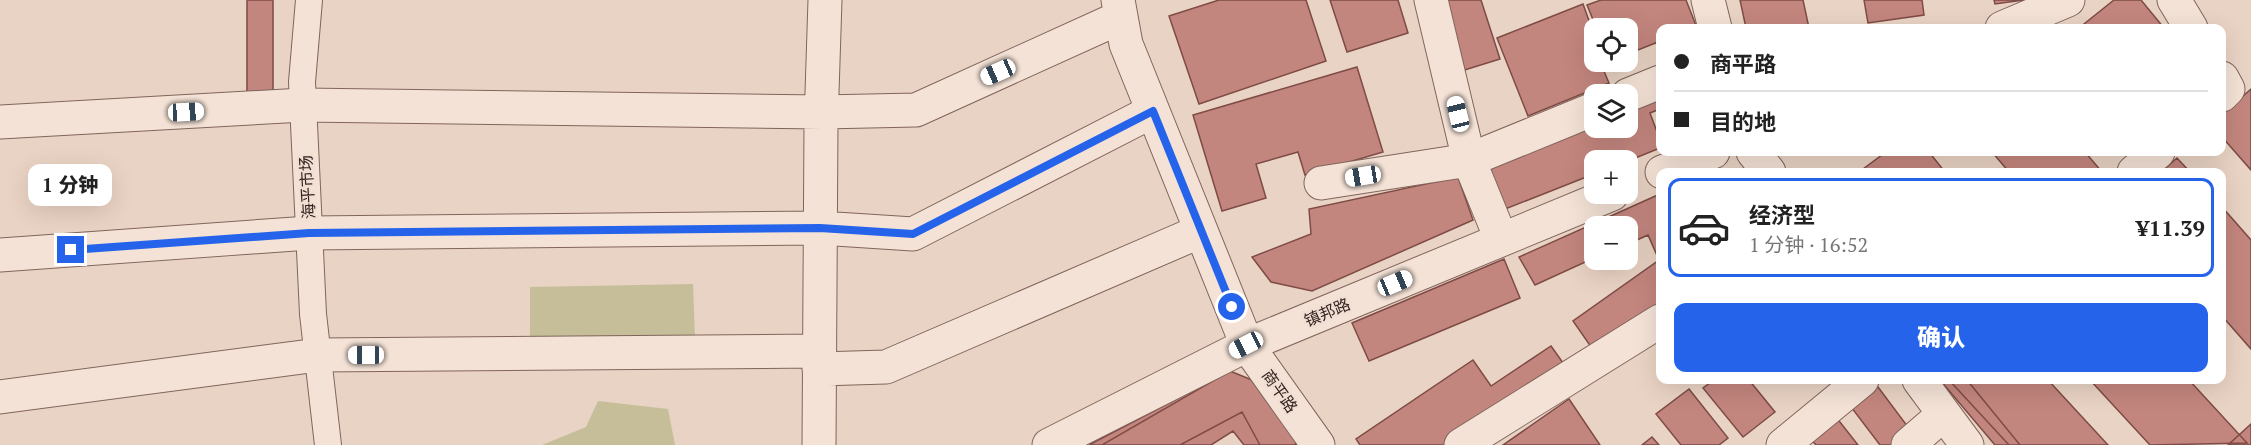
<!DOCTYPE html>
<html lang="zh">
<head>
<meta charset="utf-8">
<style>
	:root { --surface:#fff; --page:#f2f2f2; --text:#222; --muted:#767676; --line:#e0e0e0; --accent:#2563eb }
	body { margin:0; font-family:"PT Serif","Noto Sans SC",serif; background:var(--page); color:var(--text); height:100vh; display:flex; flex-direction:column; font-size:22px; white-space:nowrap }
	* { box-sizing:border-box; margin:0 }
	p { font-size:20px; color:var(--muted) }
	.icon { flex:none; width:33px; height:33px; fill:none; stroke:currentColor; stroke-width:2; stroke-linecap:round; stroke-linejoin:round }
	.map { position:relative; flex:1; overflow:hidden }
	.sheet { position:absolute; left:1656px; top:168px; width:570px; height:216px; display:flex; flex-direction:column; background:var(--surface); border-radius:12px; box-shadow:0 6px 24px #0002 }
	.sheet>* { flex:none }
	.top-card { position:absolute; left:1656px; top:24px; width:570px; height:132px; border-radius:12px; box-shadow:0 6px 24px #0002; display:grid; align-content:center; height:132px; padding:0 18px; background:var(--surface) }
	.buttons { position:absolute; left:1584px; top:18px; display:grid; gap:12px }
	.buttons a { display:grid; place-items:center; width:54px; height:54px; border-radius:12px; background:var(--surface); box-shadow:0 6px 24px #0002; font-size:30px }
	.end { position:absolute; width:27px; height:27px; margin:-14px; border:8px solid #2563eb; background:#fff; box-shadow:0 0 0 3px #fff }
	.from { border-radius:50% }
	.bubble { position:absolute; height:42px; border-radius:12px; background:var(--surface); box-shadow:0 6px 24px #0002; font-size:20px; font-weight:800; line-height:42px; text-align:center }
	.car { position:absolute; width:18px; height:36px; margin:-18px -9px; border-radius:8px; box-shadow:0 0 4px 2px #0007; background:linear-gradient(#fff 24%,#345 0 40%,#fff 0 76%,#345 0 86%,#fff 0) }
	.top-card b { display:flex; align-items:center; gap:21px; height:57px; font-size:22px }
	.top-card b+b { border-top:2px solid var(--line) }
	.top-card i { width:15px; height:15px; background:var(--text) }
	ul { padding:10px 0 0; list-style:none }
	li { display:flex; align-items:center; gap:18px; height:99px; margin:0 12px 9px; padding:0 6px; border:3px solid transparent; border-radius:12px }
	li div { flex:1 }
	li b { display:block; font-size:22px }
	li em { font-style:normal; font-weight:800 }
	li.selected { border-color:var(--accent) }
	li>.icon { width:54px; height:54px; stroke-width:1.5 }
	.primary-button { display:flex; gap:12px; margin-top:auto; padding:12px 18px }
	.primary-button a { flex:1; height:69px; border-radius:12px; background:var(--accent); color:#fff; font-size:24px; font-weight:800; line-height:69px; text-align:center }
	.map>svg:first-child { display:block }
	.green { fill:#c5be99 }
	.building { fill:#c3867e; stroke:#7e4b45; stroke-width:1.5 }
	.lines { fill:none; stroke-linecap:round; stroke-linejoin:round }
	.pedestrian-casing { stroke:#81655c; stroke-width:28 }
	.minor-casing { stroke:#81655c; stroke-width:35 }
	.pedestrian { stroke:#f4e2d6; stroke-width:26 }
	.minor { stroke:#f4e2d6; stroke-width:33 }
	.route { stroke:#2563eb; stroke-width:8 }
	.labels { text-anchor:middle; stroke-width:5; stroke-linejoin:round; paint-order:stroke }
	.street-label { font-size:16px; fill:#33231f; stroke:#f1dfd3 }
</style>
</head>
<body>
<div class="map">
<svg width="2251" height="445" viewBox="0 0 2251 445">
	<rect width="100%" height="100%" fill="#e9d3c4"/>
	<path class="green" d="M693 284 695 338 530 342V287Z
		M598 401 668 409 675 445H542L586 427Z"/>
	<path class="building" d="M247 0H273V93H247Z
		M1219 0H1306L1326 61 1199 104 1169 16Z
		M1330 0H1398L1408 33 1347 52Z
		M1440 0H1481L1500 59 1458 72Z
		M1601 0H1686L1697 28H1660V47L1658 42 1628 54V28H1594V62H1608L1601 64 1609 83 1528 116 1497 38 1583 4 1592 29 1596 27 1587 5Z
		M1740 0H1803L1809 28H1746Z
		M1864 0H1922L1924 15 1868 23Z
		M1994 0H2024L1995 4Z
		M2114 0H2141L2164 28H2079Z
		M1357 67 1383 152 1305 175 1298 152 1256 164 1266 198 1222 211 1193 115Z
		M2251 89V170L2222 137V115Z
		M1660 95V109L1650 113 1660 140V148L1628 161 1594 160V174L1495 213 1477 167 1594 121V128H1628V108Z
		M1886 152H1929L1945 172H1859Z
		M1992 152H2085L2102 172H2009Z
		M2177 158 2190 172H2161Z
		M1458 177 1473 220 1312 291 1271 282 1252 257 1311 234 1309 209Z
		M1660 194V313L1596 354 1573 321 1659 260 1648 235 1628 244V226H1594V258L1535 285 1519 257Z
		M2222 207 2251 240V349L2222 316Z
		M1504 259 1520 298 1369 361 1352 323Z
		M1551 346 1566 367 1451 445H1360L1356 439 1473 360 1491 386Z
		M1230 371 1269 387 1299 442 1294 445H1260L1242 412 1180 445H1089Z
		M1230 371 1269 387 1301 445H1244L1233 431 1211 445H1102Z
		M1714 380H1749L1775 412 1743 437 1703 388Z
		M1940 380H1967L2020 445H1995Z
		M1949 380H2048L2108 445H2009Z
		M2090 380H2189L2247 443 2150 445Z
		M1875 383 1911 431 1892 445H1880L1848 403Z
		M1689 389 1728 438 1719 445H1681L1656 414Z
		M1569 399 1600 445H1503Z
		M1836 417 1858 445H1816L1809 437Z
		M2251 424V445H2228Z
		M1652 437 1659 445H1642Z"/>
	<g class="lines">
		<defs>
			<path id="pedestrian" d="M309 0 302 82 313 314 328 445"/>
			<path id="minor" d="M1118 0 1126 44 1247 345 1318 445
				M1431 0 1469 160 1501 239
				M1708 0 1715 28
				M2174 0 2191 28
				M2002 28 2068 0
				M2222 78 2228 89 2222 95
				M1628 95 1660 82
				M0 122 303 105 822 112 916 110 1121 17
				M1753 152 1769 172
				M1662 172 1713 152
				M2134 172 2158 152
				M1321 183 1469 160 1594 109
				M0 255 309 233 820 228 913 234 1153 111
				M819 369 886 367 1201 231
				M1919 380 1967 445
				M0 397 318 355 819 351
				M819 445 821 124 825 0
				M1049 445 1247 345 1612 194
				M1461 445 1660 321
				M1783 445 1862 380
				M1908 445 1944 414"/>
		</defs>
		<use href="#pedestrian" class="pedestrian-casing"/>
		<use href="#minor" class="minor-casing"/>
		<use href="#pedestrian" class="pedestrian"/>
		<use href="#minor" class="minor"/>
	</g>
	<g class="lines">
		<path class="route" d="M71 250 309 233 820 228 913 234 1153 111 1232 307"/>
	</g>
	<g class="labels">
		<g class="street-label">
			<text transform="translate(307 187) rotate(-93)" y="6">海平市场</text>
			<text transform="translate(1327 312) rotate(-23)" y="6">镇邦路</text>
			<text transform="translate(1280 391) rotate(55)" y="6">商平路</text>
		</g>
	</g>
</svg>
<div class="buttons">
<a><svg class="icon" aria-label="locate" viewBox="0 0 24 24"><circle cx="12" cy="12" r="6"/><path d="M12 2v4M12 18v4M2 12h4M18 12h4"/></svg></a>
<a><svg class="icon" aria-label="layers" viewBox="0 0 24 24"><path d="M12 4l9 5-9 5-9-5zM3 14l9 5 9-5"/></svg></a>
<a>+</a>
<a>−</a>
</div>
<i class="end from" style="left:1232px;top:307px"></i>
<i class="end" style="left:71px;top:250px"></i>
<div class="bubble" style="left:28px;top:164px;width:84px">1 分钟</div>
<i class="car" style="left:998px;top:72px;rotate:246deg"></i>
<i class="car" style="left:186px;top:112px;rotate:87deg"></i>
<i class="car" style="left:1458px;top:114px;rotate:346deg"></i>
<i class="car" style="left:1363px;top:176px;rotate:261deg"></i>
<i class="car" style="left:1395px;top:283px;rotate:67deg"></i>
<i class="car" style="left:1246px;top:345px;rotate:243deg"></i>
<i class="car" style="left:366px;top:355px;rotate:270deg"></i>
<div class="top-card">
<b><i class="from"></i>商平路</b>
<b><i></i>目的地</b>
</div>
<section class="sheet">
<ul>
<li class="selected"><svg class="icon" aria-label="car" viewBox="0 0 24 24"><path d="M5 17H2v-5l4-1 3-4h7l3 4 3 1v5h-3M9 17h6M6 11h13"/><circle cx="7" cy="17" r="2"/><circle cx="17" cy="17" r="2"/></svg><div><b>经济型</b><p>1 分钟 · 16:52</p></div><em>¥11.39</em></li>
</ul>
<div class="primary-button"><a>确认</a></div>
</section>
</div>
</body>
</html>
